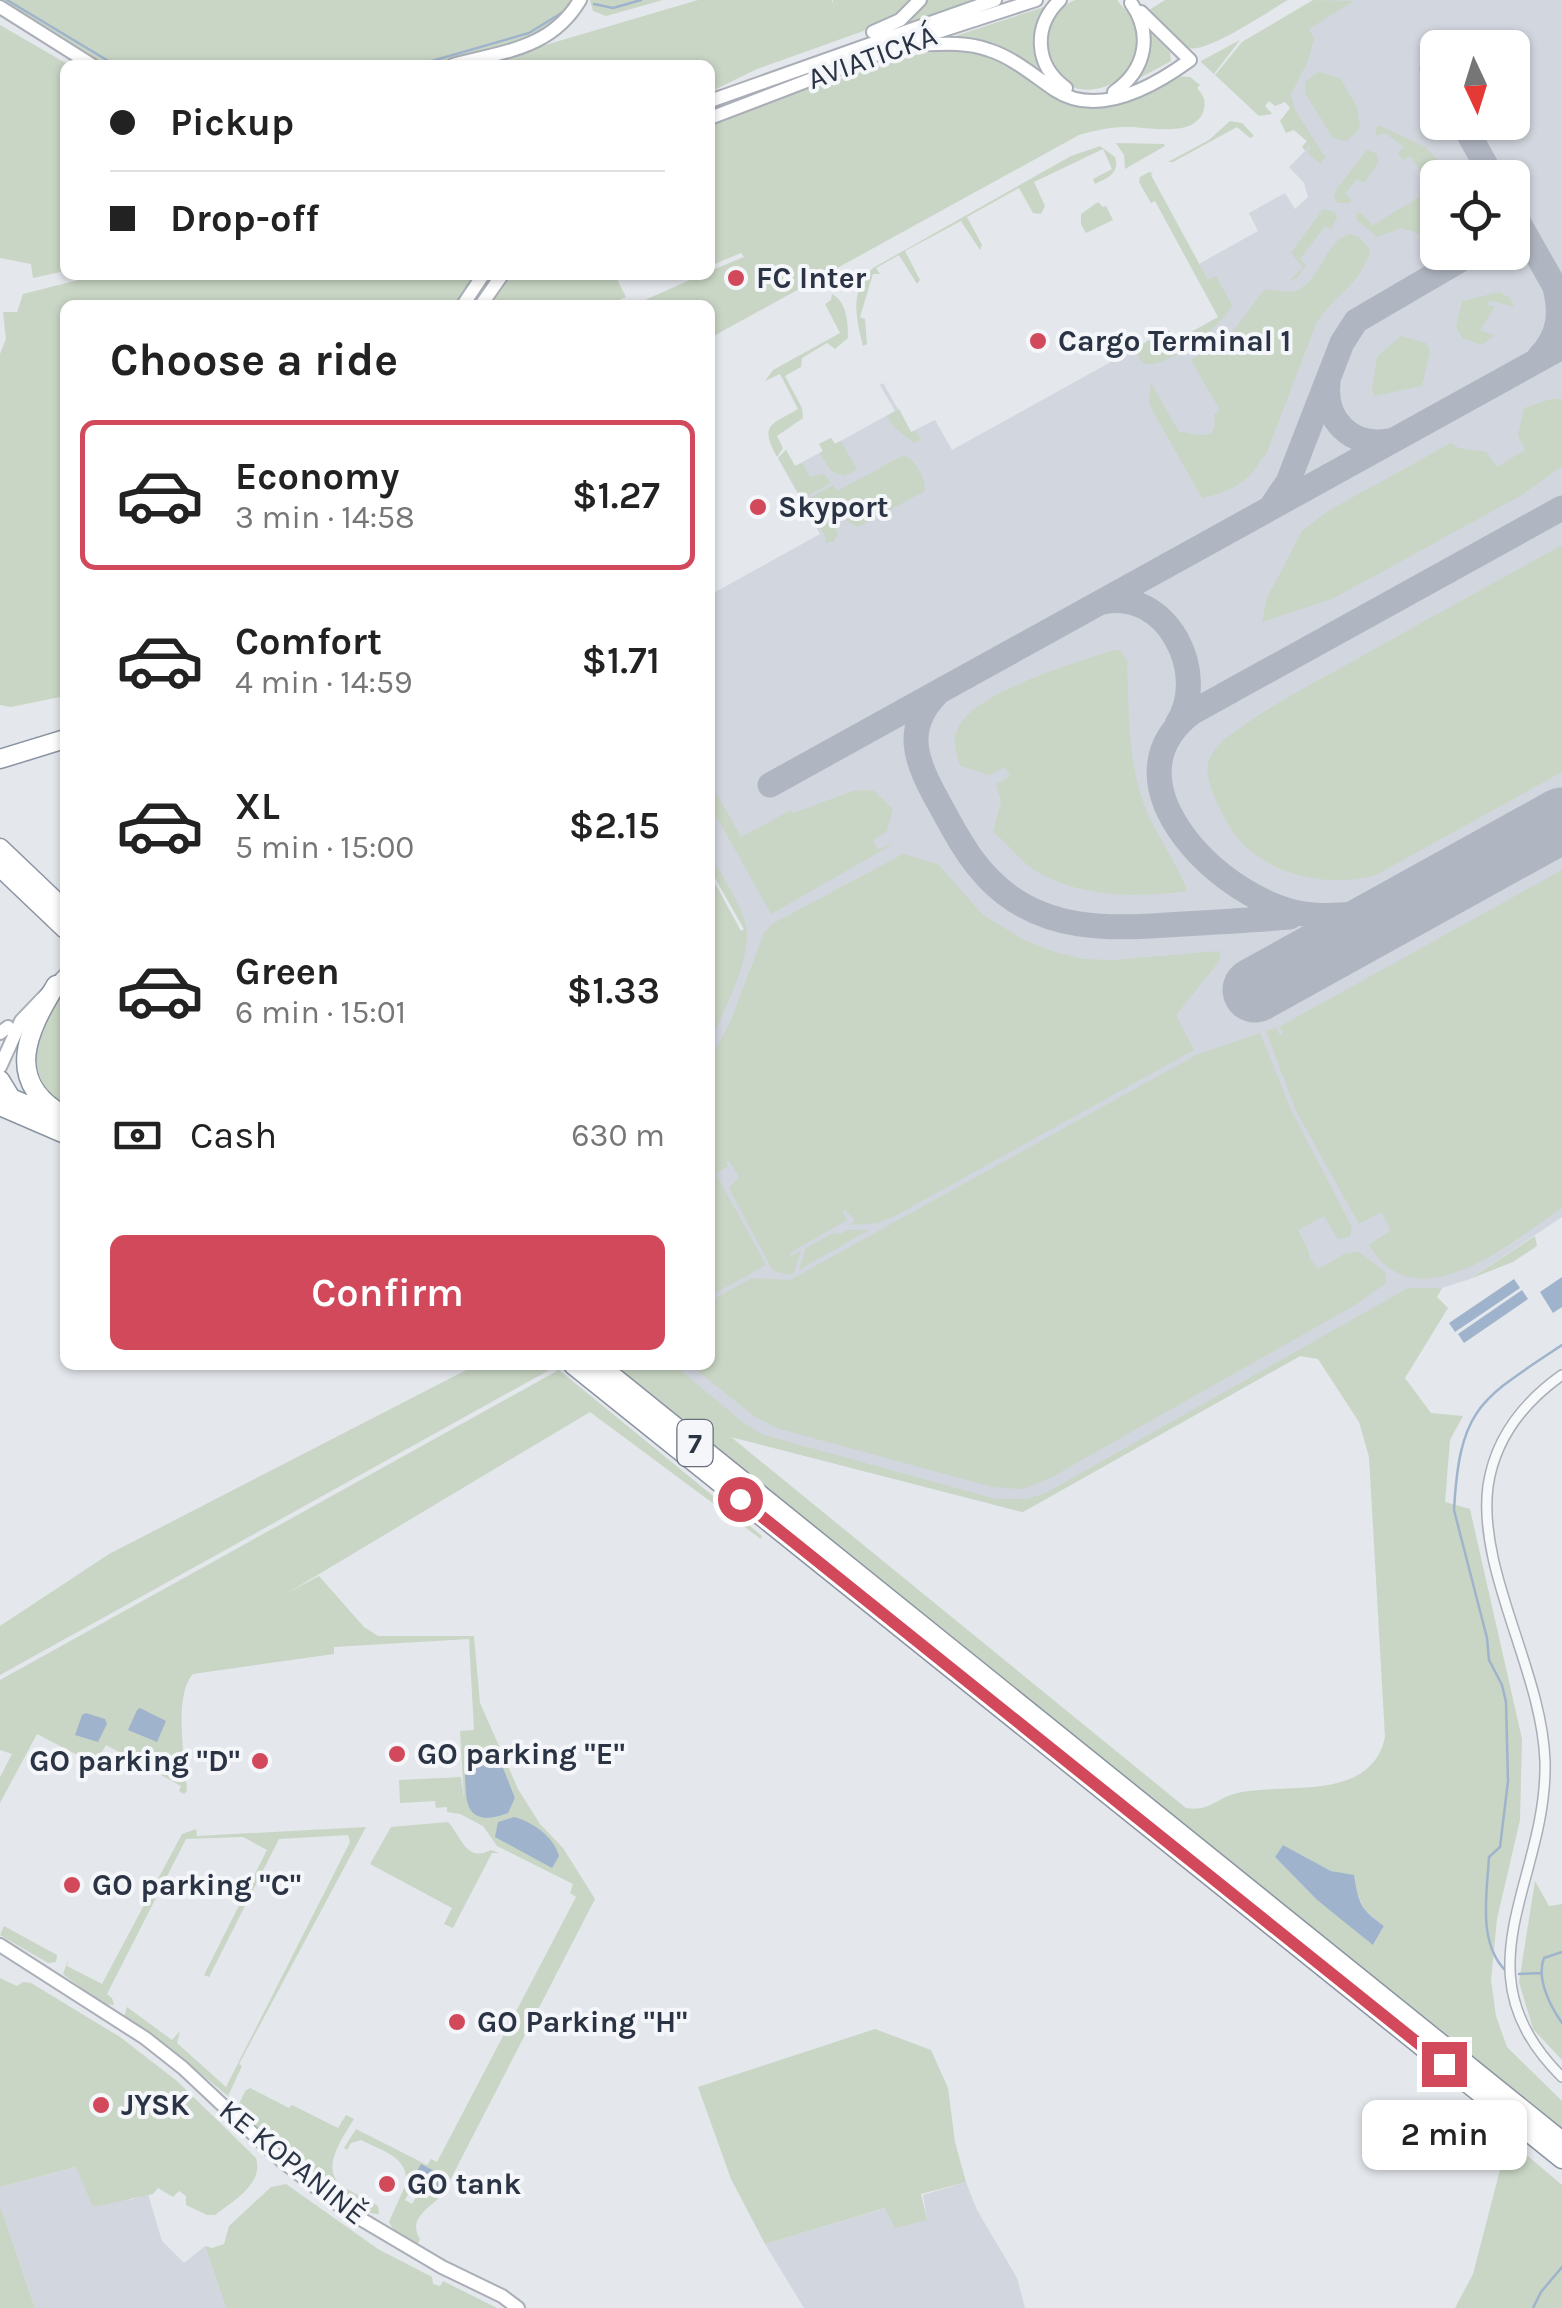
<!DOCTYPE html>
<html lang="en">
<head>
<meta charset="utf-8">
<style>
	:root { --surface:#fff; --page:#f2f2f2; --text:#222; --muted:#767676; --line:#e0e0e0; --accent:#d1495b }
	body { margin:0; font-family:Karla,sans-serif; background:var(--page); color:var(--text); height:100vh; display:flex; flex-direction:column; font-size:38px; white-space:nowrap }
	* { box-sizing:border-box; margin:0 }
	p { font-size:32px; color:var(--muted) }
	.icon { flex:none; width:55px; height:55px; fill:none; stroke:currentColor; stroke-width:2; stroke-linecap:round; stroke-linejoin:round }
	.map { position:relative; flex:1; overflow:hidden }
	.details { position:absolute; left:60px; top:300px; width:655px; height:1070px; display:flex; flex-direction:column; background:var(--surface); border-radius:15px; box-shadow:0 2px 8px #0004 }
	.details>* { flex:none }
	.guide { position:absolute; left:60px; top:60px; width:655px; height:220px; border-radius:15px; box-shadow:0 2px 8px #0004; display:grid; align-content:center; height:220px; padding:0 50px; background:var(--surface) }
	.needle { width:65px; rotate:176deg }
	.fabs { position:absolute; left:1420px; top:30px; display:grid; gap:20px }
	.fabs a { display:grid; place-items:center; width:110px; height:110px; border-radius:15px; background:var(--surface); box-shadow:0 2px 8px #0004; font-size:50px }
	.end { position:absolute; width:45px; height:45px; margin:-22px; border:12px solid #d1495b; background:#fff; box-shadow:0 0 0 5px #fff }
	.from { border-radius:50% }
	.bubble { position:absolute; height:70px; border-radius:15px; background:var(--surface); box-shadow:0 2px 8px #0004; font-size:32px; font-weight:600; line-height:70px; text-align:center }
	.guide b { display:flex; align-items:center; gap:35px; height:95px; font-size:38px }
	.guide b+b { border-top:2px solid var(--line) }
	.guide i { width:25px; height:25px; background:var(--text) }
	ul { padding:0; list-style:none }
	li { display:flex; align-items:center; gap:30px; height:150px; margin:0 20px 15px; padding:0 30px; border:5px solid transparent; border-radius:15px }
	li div { flex:1 }
	li b { display:block; font-size:38px }
	li em { font-style:normal; font-weight:600 }
	li.selected { border-color:var(--accent) }
	li>.icon { width:90px; height:90px; stroke-width:1.5 }
	h2 { padding:0 50px; font-size:45px; line-height:120px }
	.pay { display:flex; align-items:center; gap:25px; height:110px; padding:0 50px; font-size:38px }
	.pay p { margin-inline-start:auto }
	.primary-button { display:flex; gap:20px; margin-top:auto; padding:20px 50px }
	.primary-button a { flex:1; height:115px; border-radius:15px; background:var(--accent); color:#fff; font-size:40px; font-weight:600; line-height:115px; text-align:center }
	.map>svg:first-child { display:block }
	.built { fill:#d2d6de; fill-rule:evenodd }
	.green { fill:#c9d6c5; fill-rule:evenodd }
	.water { fill:#9fb4cc }
	.lines { fill:none; stroke-linecap:round; stroke-linejoin:round }
	.stream { stroke:#9fb4cc; stroke-width:2.5 }
	.taxiway { stroke:#b0b6c1; stroke-width:25 }
	.runway { stroke:#b0b6c1; stroke-width:65 }
	.street-casing { stroke:#a9aeb7; stroke-width:12 }
	.secondary-casing { stroke:#a9aeb7; stroke-width:16 }
	.highway-casing { stroke:#8b94a3; stroke-width:21 }
	.street { stroke:#f7f8fa; stroke-width:9 }
	.secondary { stroke:#fff; stroke-width:12 }
	.highway { stroke:#fff; stroke-width:18 }
	.route { stroke:#d1495b; stroke-width:12 }
	.poi-dot { fill:#d1495b; stroke:#f4f6f9; stroke-width:4 }
	.labels { text-anchor:middle; stroke-width:8; stroke-linejoin:round; paint-order:stroke }
	.shield { fill:#f4f6f9; stroke:#676e7b; stroke-width:2.5 }
	.shield-label { font-size:28px; font-weight:bold; fill:#2b3445 }
	.street-label { font-size:30px; fill:#2b3445; stroke:#f4f6f9 }
	.poi-label { font-size:30px; font-weight:bold; fill:#2b3445; stroke:#f4f6f9; text-anchor:start }
</style>
</head>
<body>
<div class="map">
<svg width="1562" height="2308" viewBox="0 0 1562 2308">
	<rect width="100%" height="100%" fill="#e4e7ec"/>
	<path class="built" d="M1323 0H1562V1217L1470 1279 1442 1288 1437 1297 1407 1296 1022 1512 728 1436 639 1365H710V1024L744 929 710 869V595L820 534 778 458 786 450 795 466 823 451 819 444 831 438 835 444 895 411 880 385 883 383 911 432 935 420 952 450 1165 332 1172 345 1220 320 1226 312 1199 264 1258 231 1249 213 1285 193 1295 209 1308 197 1304 183 1289 167 1305 151 1302 147 1307 141 1283 121 1294 108 1284 96 1299 37ZM1438 48H1512V122H1438ZM1438 178H1512V252H1438Z
		M77 2167 130 2200 148 2194 162 2241 184 2263 205 2246 226 2308H35L0 2205V2187Z
		M966 2182 977 2210 1017 2278 1025 2308H804L765 2244 886 2208 927 2220 923 2195Z"/>
	<path class="green" d="M0 0H574L563 17 530 39 433 65H103Z
		M590 0H663L606 16 593 11Z
		M698 0H832V4L833 0H914L883 24 757 69 710 92V65H477Z
		M926 0H978L905 24Z
		M1075 0H1117C1123 8 1132 16 1136 25 1163 83 1050 127 1046 43 1045 24 1057 8 1075 0Z
		M1165 0H1288C1270 10 1208 53 1189 48 1175 44 1159 21 1149 10Z
		M1313 0 1354 1 1309 29 1314 38 1308 61 1291 94 1294 108 1325 157 1320 164 1307 152 1311 147 1308 145 1306 150 1302 147 1307 141 1294 130 1286 133 1280 121 1290 108 1285 102 1275 106 1269 101 1265 106 1272 114 1259 116 1215 75 1242 42Z
		M1047 6C1036 38 1033 44 1044 76L949 38Z
		M0 25 69 65H65V271L33 278 31 264 0 258Z
		M1150 32 1170 52 1171 61 1136 80Z
		M1240 40 1214 74 1201 62V61Z
		M945 50 991 56 1084 106 1174 76 1190 77 1200 85 1197 88C1203 95 1206 100 1204 109 1196 140 1147 126 1125 127 1109 127 1094 131 1079 135L710 338V305H641L645 300 701 275H710V271L744 257 741 253 710 266V124L769 101 916 55Z
		M1318 72 1340 78 1357 107 1360 128 1347 141 1333 138 1305 93V82Z
		M1230 121 1242 123 1254 136 1250 138 1237 127 1173 162H1168L1209 140Z
		M1379 125 1425 147 1455 177 1438 178 1437 228 1427 236 1401 228 1377 237 1356 219 1357 213H1361L1373 225 1431 190 1411 156 1403 160 1398 153 1404 147 1385 133 1377 136 1375 128Z
		M1116 143 1164 144 1165 146 1125 169 1124 155Z
		M1100 146 1115 157C1120 173 1108 178 1095 184L1093 179 1112 169 1103 149 1034 182 1045 206 1041 214 1033 213 1019 188 967 217 982 245 980 250 961 221 905 251 920 280 917 284 899 255 876 268 880 274H873L860 317 865 319 867 344 863 346C856 318 849 290 873 268L1071 156Z
		M1367 150 1377 154 1378 163 1364 183 1357 179 1345 194 1352 200 1349 203H1338L1334 197 1336 190Z
		M1149 172 1153 173 1151 175 1208 280 1216 276 1232 305C1226 324 1158 374 1143 363 1139 359 1138 353 1135 348L1168 330 1175 341 1218 317 1155 201 1151 203 1139 182 1140 177Z
		M1098 202 1103 207 1106 206 1113 220 1086 233 1081 224V214Z
		M1323 209 1335 212 1337 218 1331 229 1325 226 1300 259 1306 265 1297 278 1289 281 1303 267 1291 253Z
		M1349 234 1359 237 1370 250C1361 286 1335 293 1316 324L1265 457H1262C1250 483 1229 492 1202 498L1149 404 1151 383 1179 432C1194 432 1219 446 1214 415L1220 410 1191 360 1230 335 1264 290C1275 288 1288 295 1298 290 1321 279 1324 243 1349 234Z
		M98 275H476L456 305H65V696L11 707 0 705V354L6 339 3 312H17L23 294Z
		M510 275H615L626 297 608 305H488Z
		M1500 292 1510 298 1514 307 1489 300 1488 305 1495 307 1480 330 1495 335 1482 345 1462 338 1456 327 1462 301Z
		M832 294C847 302 848 322 848 338L835 349 827 343 802 358 801 367 785 376 802 408 803 418 777 436 783 448 777 457C759 424 771 425 798 409L780 374 765 381 773 370 840 333 825 304 831 300Z
		M1401 336 1426 343 1430 351 1422 386 1375 396 1372 390 1377 357Z
		M1551 399H1562V466L1522 495 1332 599 1262 622 1267 598 1302 531 1328 511 1451 443 1459 448 1487 452 1497 467 1525 450 1518 435 1524 408Z
		M899 409 911 432 916 431 921 440 914 443 895 428 887 416Z
		M831 438 835 444 841 441 857 470 843 476 831 471 820 453 823 451 819 444Z
		M786 450 795 466 802 463 810 477 824 474 831 483 802 499 778 458Z
		M904 455C915 459 926 479 925 491L858 527 848 522 833 498 824 504 838 534 834 541 825 543 826 539 806 500 833 485 837 491Z
		M1562 545V772L1374 876C1330 886 1280 878 1245 846 1230 831 1204 786 1208 765 1211 747 1230 735 1243 726 1280 699 1322 679 1362 656 1428 619 1495 582 1562 545Z
		M1113 650H1120L1127 660C1129 708 1127 761 1145 807 1156 836 1177 862 1187 891 1140 898 1076 898 1033 869 1018 859 1006 841 993 832L1001 801 996 784 1010 776 1005 767 989 775 960 766C957 753 951 742 958 728 973 693 1077 662 1113 650Z
		M710 782 741 837 791 810 793 813 853 791 873 790 893 809 887 831 873 841 878 849 895 843 771 914 710 805Z
		M710 854C722 876 740 902 746 926 753 954 723 1015 710 1040V874L741 931 744 929 710 869Z
		M903 854 938 864 983 915 1024 940 1055 952 1084 959 1113 960 1220 951V960L1176 1015 1194 1050 895 1216 877 1223 849 1225 855 1220 845 1210 843 1212 847 1220 790 1253 791 1256 801 1250 794 1272 790 1275 773 1271 729 1188 739 1177 729 1161 726 1163 728 1166 716 1174 766 1265 710 1296V1061L731 1020 764 933 772 924Z
		M1562 870V1208C1513 1241 1416 1325 1369 1245L1391 1230 1381 1212 1359 1224 1296 1111 1266 1031 1276 1028 1280 1035 1283 1033 1279 1027Z
		M65 987V1109C57 1102 47 1096 41 1088 19 1055 42 1013 65 987Z
		M1260 1033 1291 1110 1352 1227 1350 1237 1338 1239 1324 1216 1298 1230 1309 1252V1257L1318 1269 1346 1253 1359 1252 1386 1273V1283L1355 1305 1052 1477 1023 1489 992 1487 776 1428 754 1416 690 1365H710V1301L752 1278 790 1280 1196 1055Z
		M848 1230H869L799 1270 806 1248 833 1233 840 1234Z
		M1535 1236 1537 1246 1513 1262 1470 1279Z
		M1408 1288H1442L1437 1297 1448 1308 1405 1378 1431 1413 1463 1416 1450 1440 1445 1502 1470 1509 1522 1739 1520 1820 1497 1919 1491 1980 1496 2016 1507 2047 1562 2101V2128L614 1365H674L745 1424 764 1435 996 1499H1027L1046 1493ZM1300 1356 1318 1359 1359 1422 1369 1457 1385 1737C1371 1803 1285 1782 1237 1793 1217 1798 1209 1812 1186 1808L731 1437 1023 1512ZM1283 1845 1331 1871 1354 1876C1359 1905 1361 1908 1384 1926L1374 1944 1317 1900 1275 1857Z
		M476 1365H553L762 1536 761 1539 590 1412 289 1592 319 1576 364 1627 378 1636H474L480 1703 518 1789 540 1824 563 1848 595 1899 443 2194C430 2208 407 2218 420 2239L417 2246 395 2233 389 2222 405 2186 411 2189 405 2200 412 2204 419 2192 405 2185C412 2158 380 2150 361 2140L351 2143 347 2150 344 2148 356 2129 427 2165 431 2159 437 2162 576 1897 570 1893 573 1884 497 1846 483 1826 460 1814 447 1812V1807L436 1808 435 1801 400 1803 399 1780 461 1777 464 1799 460 1731 474 1730 469 1639 334 1647V1654L193 1674C173 1695 185 1761 187 1791L184 1794 179 1791 181 1786 106 1745 95 1764 37 1734 0 1803V1777L12 1754 0 1750V1680L557 1371 553 1368 0 1675V1626L109 1554ZM494 1755 500 1760 515 1798 508 1812Z
		M448 1822C462 1837 466 1863 491 1850L499 1853H492L453 1928 444 1924 452 1908 370 1864 391 1827Z
		M366 1827 239 2064 242 2066 228 2096 168 2047 124 2017 127 2007 172 2040 180 2031 177 2043 226 2087 350 1842 348 1835 279 1839 209 1977 204 1975 267 1850 243 1837 186 1839 107 1994 112 1998 114 2005 103 2004 63 1974 68 1960 67 1966 102 1984 182 1834 196 1829 197 1836Z
		M1535 1881 1549 1906 1562 1904V2060L1533 2029 1519 1982Z
		M4 1926 57 1955 56 1962 48 1963 0 1935Z
		M0 1978 17 1986 23 1982 31 1983 120 2037 177 2081 256 2158C264 2184 233 2201 215 2215H207L186 2205V2196L179 2191 173 2197 158 2188 153 2194 93 2207 76 2167 0 2187Z
		M875 2029 931 2050 948 2088 955 2142 966 2182 921 2194 927 2220 895 2228 885 2208 765 2244 731 2179 698 2087Z
		M250 2088 289 2108 292 2105 338 2128 346 2115 354 2119C343 2137 320 2169 341 2185 352 2193 366 2198 378 2206L379 2214C353 2218 260 2130 237 2109L245 2091Z
		M1508 2139 1562 2185V2308H1455L1473 2274Z
		M286 2184 378 2249 432 2277 433 2284 440 2286 443 2281 497 2308H226L205 2246 212 2248 224 2244 229 2226 271 2187Z
		M0 2205 35 2308H0Z"/>
	<path class="water" d="M1562 1277V1307L1553 1313 1540 1292Z
		M1514 1279 1520 1288 1455 1332 1449 1323Z
		M1522 1290 1528 1299 1464 1343 1458 1334Z
		M140 1708 166 1721 157 1742 128 1730 137 1710Z
		M86 1713 105 1719 107 1724 98 1742 75 1735 82 1715Z
		M488 1754 500 1760 515 1798 508 1813C485 1822 467 1820 466 1792 465 1778 463 1769 471 1758Z
		M514 1817C533 1822 554 1837 559 1856L552 1868 495 1837 498 1822Z
		M1283 1845 1331 1871 1354 1875C1359 1905 1360 1908 1384 1926L1373 1945 1317 1900 1275 1857Z
		M421 2164 446 2177 437 2194 412 2180Z"/>
	<g class="lines">
		<path class="stream" d="M7 0 115 65
			M594 4 613 8 641 0
			M418 65 529 33 563 12
			M1562 1952 1544 1958C1536 1978 1550 2006 1562 2023
			M1507 1972C1477 1944 1487 1893 1489 1857L1500 1847 1508 1781 1506 1702 1502 1685 1489 1660 1487 1638 1454 1510C1460 1406 1480 1400 1562 1345
			M1519 1974 1541 1973
			M1533 2308 1541 2292 1562 2267"/>
		<path class="taxiway" d="M1432 69 1438 79
			M1462 122 1493 178
			M1512 211 1562 299
			M1539 357C1560 336 1562 312 1554 284
			M1328 383C1324 420 1351 447 1388 441
			M1273 504 1288 482 1342 343 1356 321 1474 252
			M1103 602C1167 588 1210 674 1177 724
			M935 696C905 728 915 759 934 794 950 823 965 854 988 878 1041 934 1112 929 1183 924 1219 922 1254 920 1290 917
			M770 785 1562 347
			M1491 858C1432 891 1384 920 1313 915 1230 910 1096 783 1193 712L1562 508"/>
		<path class="runway" d="M1255 990 1562 820"/>
		<defs>
			<path id="street" d="M1562 1375C1524 1402 1495 1439 1488 1486 1477 1571 1542 1671 1545 1761 1548 1882 1454 1971 1562 2077"/>
			<path id="secondary" d="M1060 0C1033 26 1034 65 1066 88
				M0 7 92 65
				M1141 12 1190 60
				M873 32 900 20 920 0
				M912 45C938 44 965 41 989 50 1014 58 1034 76 1055 90 1098 118 1153 87 1190 60
				M453 65C504 51 551 49 580 0
				M1114 92C1146 70 1153 34 1131 3
				M710 101 995 0
				M710 118 919 38 1036 0
				M463 305 483 275
				M481 305 502 275
				M0 1033 8 1027
				M0 1067 21 1021 65 975
				M0 1945 145 2038 183 2068 282 2161 344 2209 442 2267 502 2296 518 2308"/>
			<path id="highway" d="M0 759 65 739
				M0 848 65 910
				M0 867 65 929
				M56 985C27 1032 3 1082 65 1116
				M0 1080 11 1098 55 1117
				M0 1106 65 1134
				M573 1365 1562 2159
				M599 1365 1562 2141"/>
		</defs>
		<use href="#street" class="street-casing"/>
		<use href="#secondary" class="secondary-casing"/>
		<use href="#highway" class="highway-casing"/>
		<use href="#street" class="street"/>
		<use href="#secondary" class="secondary"/>
		<use href="#highway" class="highway"/>
	</g>
	<g class="lines">
		<path class="route" d="M740 1499 1444 2064"/>
	</g>
	<g class="poi-dot">
		<circle cx="736" cy="278" r="10"/>
		<circle cx="1038" cy="341" r="10"/>
		<circle cx="758" cy="507" r="10"/>
		<circle cx="397" cy="1754" r="10"/>
		<circle cx="260" cy="1761" r="10"/>
		<circle cx="72" cy="1885" r="10"/>
		<circle cx="457" cy="2022" r="10"/>
		<circle cx="101" cy="2105" r="10"/>
		<circle cx="387" cy="2184" r="10"/>
	</g>
	<g class="labels">
		<rect class="shield" x="677.5" y="1420" width="35" height="46" rx="8"/>
		<g class="shield-label">
			<text x="695" y="1453">7</text>
		</g>
		<g class="street-label">
			<text transform="translate(872 57) rotate(-20)" y="10">AVIATICKÁ</text>
			<text transform="translate(293 2162) rotate(39)" y="10">KE KOPANINĚ</text>
		</g>
		<g class="poi-label">
			<text x="756" y="288">FC Inter</text>
			<text x="1058" y="351">Cargo Terminal 1</text>
			<text x="778" y="517">Skyport</text>
			<text x="417" y="1764">GO parking "E"</text>
			<text x="240" y="1771" text-anchor="end">GO parking "D"</text>
			<text x="92" y="1895">GO parking "C"</text>
			<text x="477" y="2032">GO Parking "H"</text>
			<text x="121" y="2115">JYSK</text>
			<text x="407" y="2194">GO tank</text>
		</g>
	</g>
</svg>
<div class="fabs">
<a><svg class="needle" viewBox="-14 -14 28 28"><path d="M0-13l5 13h-10z" fill="#e53935"/><path d="M0 13l5-13h-10z" fill="#767676"/></svg></a>
<a><svg class="icon" aria-label="locate" viewBox="0 0 24 24"><circle cx="12" cy="12" r="6"/><path d="M12 2v4M12 18v4M2 12h4M18 12h4"/></svg></a>
</div>
<i class="end from" style="left:740px;top:1499px"></i>
<i class="end" style="left:1444px;top:2064px"></i>
<div class="bubble" style="left:1362px;top:2100px;width:165px">2 min</div>
<div class="guide">
<b><i class="from"></i>Pickup</b>
<b><i></i>Drop-off</b>
</div>
<section class="details">
<h2>Choose a ride</h2>
<ul>
<li class="selected"><svg class="icon" aria-label="car" viewBox="0 0 24 24"><path d="M5 17H2v-5l4-1 3-4h7l3 4 3 1v5h-3M9 17h6M6 11h13"/><circle cx="7" cy="17" r="2"/><circle cx="17" cy="17" r="2"/></svg><div><b>Economy</b><p>3 min · 14:58</p></div><em>$1.27</em></li>
<li><svg class="icon" aria-label="car" viewBox="0 0 24 24"><path d="M5 17H2v-5l4-1 3-4h7l3 4 3 1v5h-3M9 17h6M6 11h13"/><circle cx="7" cy="17" r="2"/><circle cx="17" cy="17" r="2"/></svg><div><b>Comfort</b><p>4 min · 14:59</p></div><em>$1.71</em></li>
<li><svg class="icon" aria-label="car" viewBox="0 0 24 24"><path d="M5 17H2v-5l4-1 3-4h7l3 4 3 1v5h-3M9 17h6M6 11h13"/><circle cx="7" cy="17" r="2"/><circle cx="17" cy="17" r="2"/></svg><div><b>XL</b><p>5 min · 15:00</p></div><em>$2.15</em></li>
<li><svg class="icon" aria-label="car" viewBox="0 0 24 24"><path d="M5 17H2v-5l4-1 3-4h7l3 4 3 1v5h-3M9 17h6M6 11h13"/><circle cx="7" cy="17" r="2"/><circle cx="17" cy="17" r="2"/></svg><div><b>Green</b><p>6 min · 15:01</p></div><em>$1.33</em></li>
</ul>
<div class="pay"><svg class="icon" aria-label="cash" viewBox="0 0 24 24"><path d="M3 7h18v10H3z"/><circle cx="12" cy="12" r="2"/></svg>Cash<p>630 m</p></div>
<div class="primary-button"><a>Confirm</a></div>
</section>
</div>
</body>
</html>
